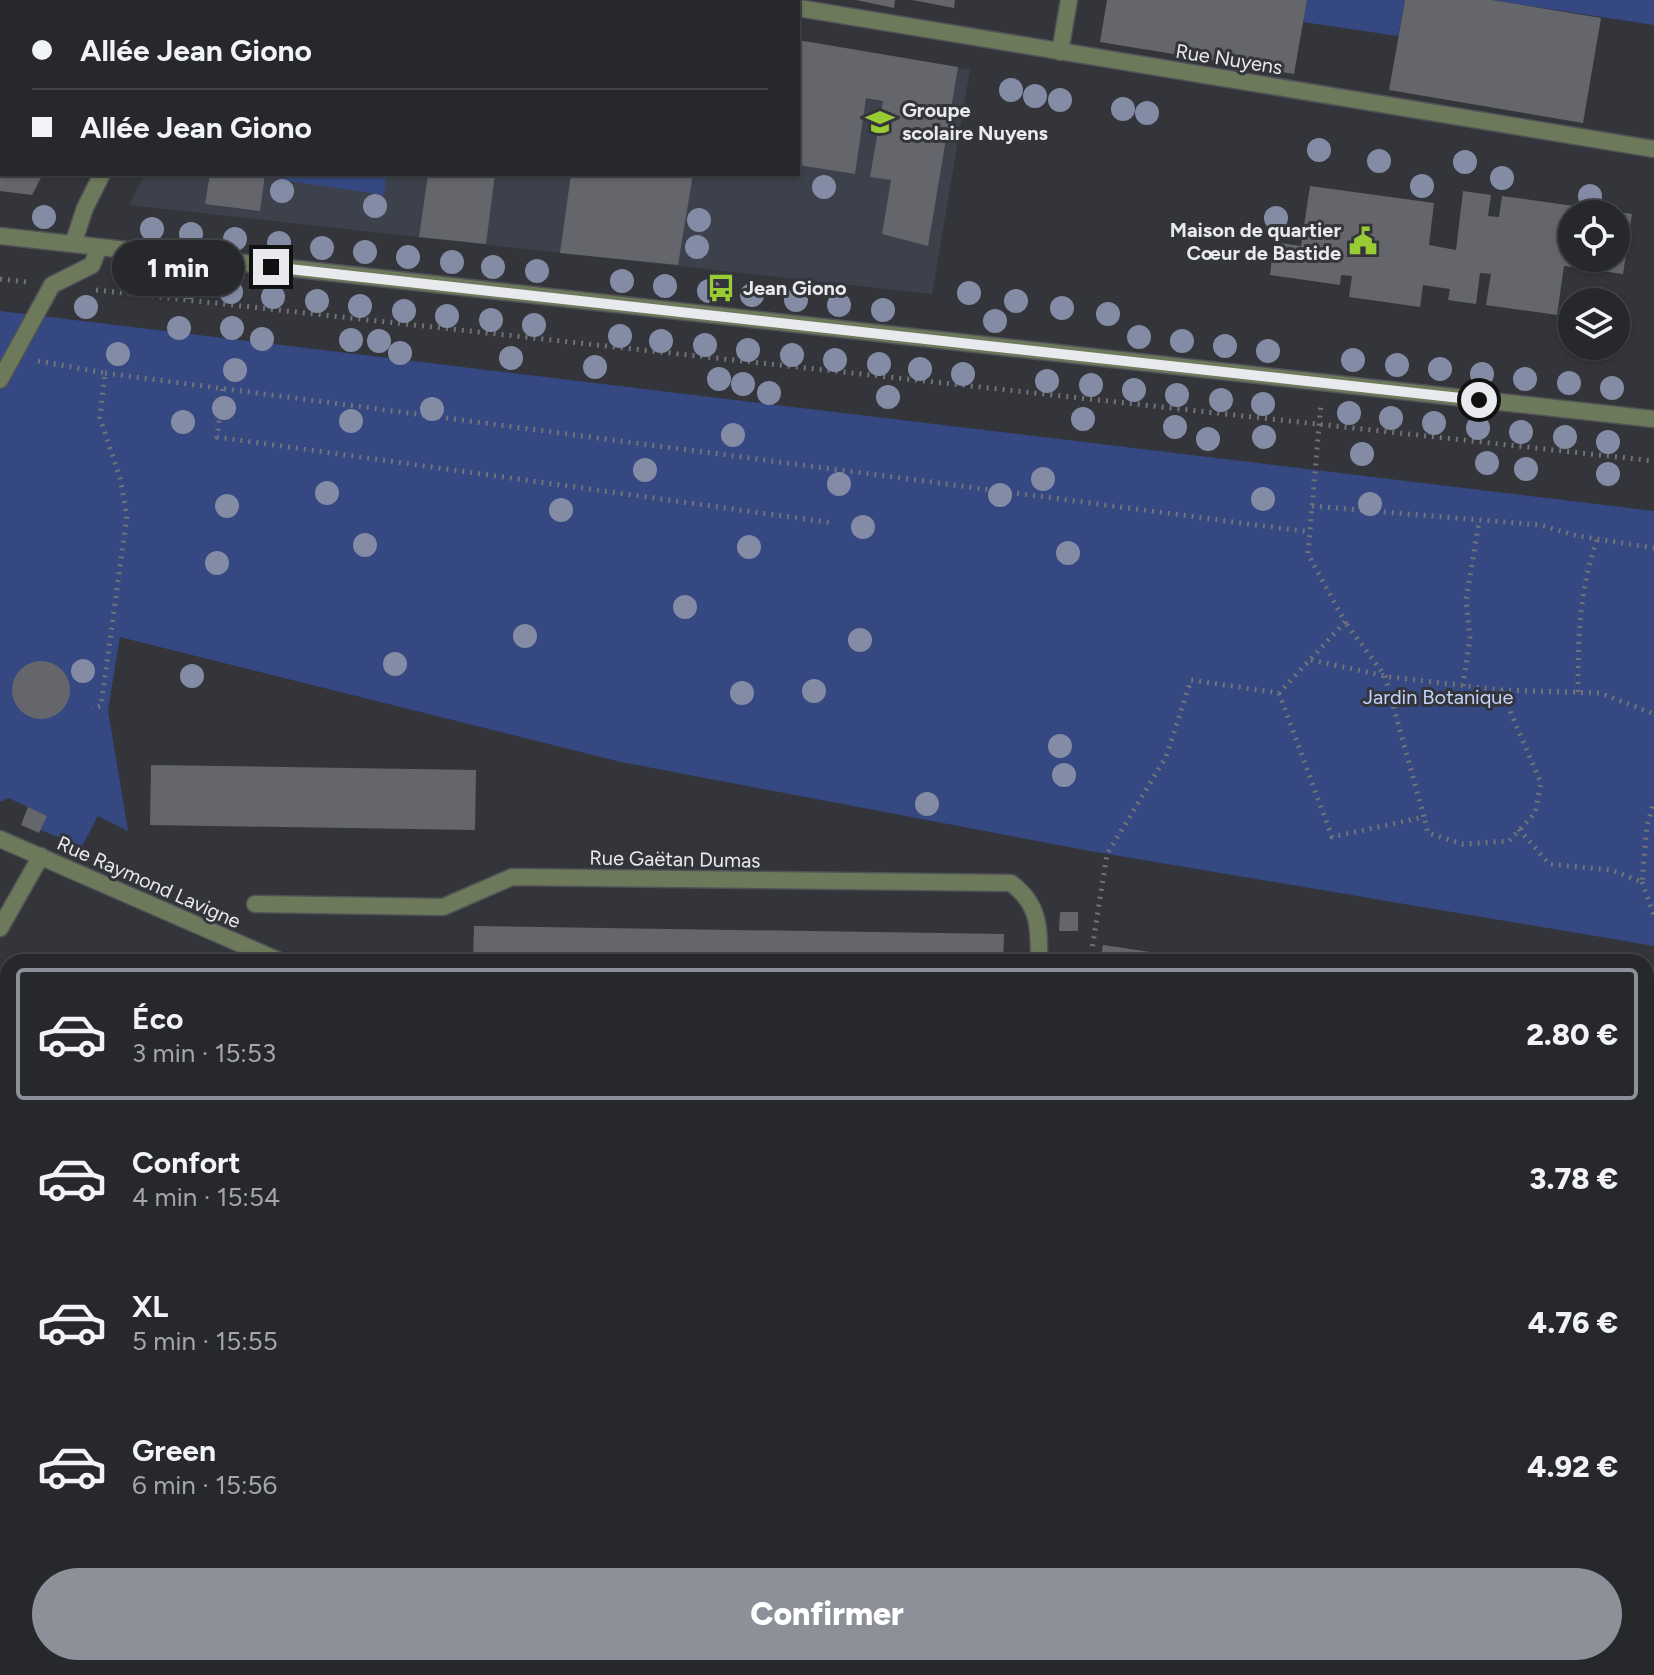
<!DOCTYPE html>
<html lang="fr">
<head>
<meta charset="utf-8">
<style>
	:root { --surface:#26282c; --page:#2e3034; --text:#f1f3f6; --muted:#a4a6a9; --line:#424448; --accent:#8c9099 }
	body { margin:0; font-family:Figtree,sans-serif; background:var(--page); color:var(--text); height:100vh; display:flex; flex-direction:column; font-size:30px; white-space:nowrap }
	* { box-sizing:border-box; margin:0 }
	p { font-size:26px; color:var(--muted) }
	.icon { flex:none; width:44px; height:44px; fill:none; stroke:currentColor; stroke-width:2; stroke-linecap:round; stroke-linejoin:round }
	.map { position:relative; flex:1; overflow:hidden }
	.panel { position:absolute; left:0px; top:954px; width:1654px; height:722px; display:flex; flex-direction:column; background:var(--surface); border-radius:24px 24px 0 0; box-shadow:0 2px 6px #0004,0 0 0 2px var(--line) }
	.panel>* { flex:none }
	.guide { position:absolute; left:0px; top:0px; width:800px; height:176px; box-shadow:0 2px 6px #0004,0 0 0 2px var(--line); display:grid; align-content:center; height:176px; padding:0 32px; background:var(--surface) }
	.tools { position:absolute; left:1558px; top:200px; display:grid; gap:16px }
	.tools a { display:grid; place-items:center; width:72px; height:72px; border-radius:50%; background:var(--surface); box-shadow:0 2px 6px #0004,0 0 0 2px var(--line); font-size:40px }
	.end { position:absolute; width:36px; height:36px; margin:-18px; border:10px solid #e9eaed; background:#111; box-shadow:0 0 0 4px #111 }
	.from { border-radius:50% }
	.bubble { position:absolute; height:56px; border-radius:28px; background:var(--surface); box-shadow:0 2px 6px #0004,0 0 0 2px var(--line); font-size:26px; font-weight:800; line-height:56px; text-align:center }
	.guide b { display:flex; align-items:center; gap:28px; height:76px; font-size:30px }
	.guide b+b { border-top:2px solid var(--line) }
	.guide i { width:20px; height:20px; background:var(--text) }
	ul { padding:14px 0 0; list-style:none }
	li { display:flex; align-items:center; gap:24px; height:132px; margin:0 16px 12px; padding:0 16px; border:4px solid transparent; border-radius:8px }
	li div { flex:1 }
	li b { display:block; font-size:30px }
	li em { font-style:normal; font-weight:800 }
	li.active { border-color:var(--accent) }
	li>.icon { width:72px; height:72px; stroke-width:1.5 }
	.button { display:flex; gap:16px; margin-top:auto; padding:16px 32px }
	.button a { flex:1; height:92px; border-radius:48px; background:var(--accent); color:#fff; font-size:32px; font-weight:800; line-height:92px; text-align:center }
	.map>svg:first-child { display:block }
	.built { fill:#3d414b }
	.green { fill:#354881 }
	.building { fill:#64666c; fill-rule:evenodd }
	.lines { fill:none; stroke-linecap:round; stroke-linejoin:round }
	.lane-casing { stroke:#505257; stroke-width:19 }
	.street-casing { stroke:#505257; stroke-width:19 }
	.path { stroke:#717377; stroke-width:5; stroke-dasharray:2 6; stroke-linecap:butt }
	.lane { stroke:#6c795a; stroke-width:16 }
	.street { stroke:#6c795a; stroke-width:16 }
	.tree { fill:#838ca4 }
	.route { stroke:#e9eaed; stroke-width:10 }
	.labels { text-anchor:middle; stroke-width:6; stroke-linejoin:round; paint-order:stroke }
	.street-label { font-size:20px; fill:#e9eaed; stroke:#33353a }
	.poi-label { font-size:20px; font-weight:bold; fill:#e9eaed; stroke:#33353a; text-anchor:start }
	.park-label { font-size:20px; fill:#c4d3fa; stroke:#33353a }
</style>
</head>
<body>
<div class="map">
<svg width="1654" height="1675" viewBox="0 0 1654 1675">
	<rect width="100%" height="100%" fill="#33353a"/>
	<path class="built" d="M236 0H551L563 2H235Z
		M798 41 970 70 932 294 129 205 145 174H798Z"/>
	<path class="green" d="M1307 0H1405L1398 36 1303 22Z
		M1492 0H1654V25Z
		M282 174H387L384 195 282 180Z
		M0 311 1654 511V946L1090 851 621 762 120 637 108 710 128 831 98 816 82 846 40 830 46 816 9 798 0 802Z
		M862 1668H1110L1107 1675H863Z
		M1237 1668H1561L1608 1675H1235Z"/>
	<path class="building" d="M856 0H895L894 8Z
		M912 0H955L954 8Z
		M1107 0H1307L1294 74 1100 42Z
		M1405 0H1492L1601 18 1583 123 1389 90Z
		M798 40 958 67 928 246 882 234 891 180 870 177 883 101 866 98 855 174 798 165Z
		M0 174H43L32 195 0 191Z
		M210 174H265L260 211 205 204Z
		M428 174H495L486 244 419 237Z
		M571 174H693L678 265 560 253Z
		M1310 186 1434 203 1429 245 1456 250 1463 191 1491 195 1488 216 1499 217 1502 196 1632 214 1623 274 1564 266 1557 315 1486 305 1491 274 1480 273 1476 304 1448 300 1450 289 1423 285 1420 307 1349 297 1352 276 1341 275 1340 285 1270 275 1274 242 1301 246ZM1572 214H1616V258H1572Z
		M12 690a29 29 0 1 1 58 0a29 29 0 1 1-58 0Z
		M151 765 476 770 475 830 150 825Z
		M28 807 47 816 39 833 21 825Z
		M1060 912H1078V931H1059Z
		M474 926 1004 934 1003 962H473Z
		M1103 945 1204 960V962H1100Z
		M1646 1026 1654 1027V1100L1646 1099Z
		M0 1131 8 1132V1154H5L6 1146H0Z
		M0 1163 8 1164V1225H0Z
		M5 1249 8 1250V1316L0 1314V1258L3 1259Z
		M1646 1263 1654 1264V1305L1646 1304Z
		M0 1358 8 1359V1420L0 1415Z
		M1646 1418 1654 1419V1457L1646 1456Z
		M1646 1494 1654 1495V1533L1646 1532Z
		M4 1596 8 1597V1655L0 1652V1611Z
		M1646 1605 1654 1607V1675H1608L1573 1670 1646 1668Z
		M25 1668H55L53 1675H23Z
		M74 1668H132L130 1675H72Z
		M140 1668H170L167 1675H138Z
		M263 1668H281L284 1669 282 1675H261Z
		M386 1668H552L549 1675H383Z
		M740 1668H766L764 1675H737Z
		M1160 1668H1237L1235 1675H1158Z"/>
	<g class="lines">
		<defs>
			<path id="lane" d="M1060 52 1069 0
				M0 380 52 285 92 265 99 247
				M826 1673 834 1668"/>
			<path id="street" d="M750 0 762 2
				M191 2 192 0
				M798 8 1654 149
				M0 236 1654 419
				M73 244 85 208 102 174
				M0 839 282 962
				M255 904 443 907 512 877 1011 883C1040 905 1039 927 1039 962
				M0 928 41 856
				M1646 1135 1654 1136
				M0 1333 8 1335
				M1646 1471 1654 1472
				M1646 1583 1654 1584
				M575 1675 577 1668"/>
		</defs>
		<use href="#lane" class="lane-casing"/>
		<use href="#street" class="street-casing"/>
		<path class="path" d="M0 279 27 282
			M96 290 1654 461
			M38 361 105 373 100 418 120 478 127 516 101 706 92 709
			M105 373 1310 532
			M223 389 217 437 833 523
			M1312 506 1540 525 1578 536 1654 548
			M1311 660 1390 677 1501 690 1541 783 1535 813 1509 841 1462 844 1428 833 1424 817
			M1463 686 1470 638 1466 600 1479 522
			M1501 690 1600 693 1654 714
			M1578 692C1578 640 1579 590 1597 540
			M1279 693 1332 837 1424 817 1385 676 1345 622
			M1519 829 1549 864 1611 870 1642 882 1647 826 1654 801
			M1642 882 1654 916
			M1090 962 1107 854 1166 757 1191 680 1279 693 1345 622 1308 554 1321 403
			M1646 1359 1654 1361
			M1133 1675 1135 1668"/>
		<use href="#lane" class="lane"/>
		<use href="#street" class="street"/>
	</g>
	<g class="tree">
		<circle cx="1011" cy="90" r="12"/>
		<circle cx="1035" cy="96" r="12"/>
		<circle cx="1060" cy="100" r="12"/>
		<circle cx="1123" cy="109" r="12"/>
		<circle cx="1147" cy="113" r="12"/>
		<circle cx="1319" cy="150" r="12"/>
		<circle cx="1379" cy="161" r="12"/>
		<circle cx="1465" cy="162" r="12"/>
		<circle cx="1502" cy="178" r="12"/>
		<circle cx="1422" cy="186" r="12"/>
		<circle cx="824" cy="187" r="12"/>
		<circle cx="282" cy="191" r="12"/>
		<circle cx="1590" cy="196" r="12"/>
		<circle cx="375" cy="206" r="12"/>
		<circle cx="44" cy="217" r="12"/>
		<circle cx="1276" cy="218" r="12"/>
		<circle cx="699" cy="220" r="12"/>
		<circle cx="152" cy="229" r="12"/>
		<circle cx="191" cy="234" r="12"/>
		<circle cx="235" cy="239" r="12"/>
		<circle cx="279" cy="243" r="12"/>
		<circle cx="697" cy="247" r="12"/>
		<circle cx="322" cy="248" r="12"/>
		<circle cx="365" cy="252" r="12"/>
		<circle cx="408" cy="257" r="12"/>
		<circle cx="452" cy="262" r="12"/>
		<circle cx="493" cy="267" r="12"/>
		<circle cx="537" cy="271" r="12"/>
		<circle cx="622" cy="281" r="12"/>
		<circle cx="146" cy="282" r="12"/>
		<circle cx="665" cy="286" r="12"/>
		<circle cx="189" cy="287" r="12"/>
		<circle cx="709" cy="291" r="12"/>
		<circle cx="231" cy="292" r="12"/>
		<circle cx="969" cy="293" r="12"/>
		<circle cx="752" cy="295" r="12"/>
		<circle cx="273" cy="297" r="12"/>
		<circle cx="796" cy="300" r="12"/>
		<circle cx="317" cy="301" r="12"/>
		<circle cx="1016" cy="301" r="12"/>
		<circle cx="839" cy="305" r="12"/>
		<circle cx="360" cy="306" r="12"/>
		<circle cx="86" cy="307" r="12"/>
		<circle cx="1062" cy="308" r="12"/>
		<circle cx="883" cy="310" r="12"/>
		<circle cx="404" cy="311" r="12"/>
		<circle cx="1108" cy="314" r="12"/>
		<circle cx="447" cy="316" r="12"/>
		<circle cx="491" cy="320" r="12"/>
		<circle cx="995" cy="321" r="12"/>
		<circle cx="534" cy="325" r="12"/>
		<circle cx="179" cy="328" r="12"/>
		<circle cx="232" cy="328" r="12"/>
		<circle cx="620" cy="336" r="12"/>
		<circle cx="1139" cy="337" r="12"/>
		<circle cx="262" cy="339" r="12"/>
		<circle cx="351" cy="340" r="12"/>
		<circle cx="379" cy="341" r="12"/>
		<circle cx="661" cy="341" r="12"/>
		<circle cx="1182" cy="341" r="12"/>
		<circle cx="705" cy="345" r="12"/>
		<circle cx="1225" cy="346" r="12"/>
		<circle cx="748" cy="350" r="12"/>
		<circle cx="1268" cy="351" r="12"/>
		<circle cx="400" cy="353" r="12"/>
		<circle cx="118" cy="354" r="12"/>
		<circle cx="792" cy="355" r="12"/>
		<circle cx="511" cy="358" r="12"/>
		<circle cx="835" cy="360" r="12"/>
		<circle cx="1353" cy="360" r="12"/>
		<circle cx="879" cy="364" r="12"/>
		<circle cx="1397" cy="365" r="12"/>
		<circle cx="595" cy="367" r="12"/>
		<circle cx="920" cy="369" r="12"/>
		<circle cx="1440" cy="369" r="12"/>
		<circle cx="235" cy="370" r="12"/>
		<circle cx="963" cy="374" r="12"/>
		<circle cx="1482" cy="374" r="12"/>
		<circle cx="719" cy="379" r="12"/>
		<circle cx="1525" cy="379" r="12"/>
		<circle cx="1047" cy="381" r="12"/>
		<circle cx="1569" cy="383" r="12"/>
		<circle cx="743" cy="384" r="12"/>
		<circle cx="1091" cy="385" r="12"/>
		<circle cx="1612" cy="388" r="12"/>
		<circle cx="1134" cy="390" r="12"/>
		<circle cx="769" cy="393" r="12"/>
		<circle cx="1177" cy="395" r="12"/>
		<circle cx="888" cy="397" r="12"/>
		<circle cx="1221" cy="400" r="12"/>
		<circle cx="1263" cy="404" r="12"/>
		<circle cx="224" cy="408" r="12"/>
		<circle cx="432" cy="409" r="12"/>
		<circle cx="1349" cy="413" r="12"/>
		<circle cx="1391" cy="418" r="12"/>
		<circle cx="1083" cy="419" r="12"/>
		<circle cx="351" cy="421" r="12"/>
		<circle cx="183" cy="422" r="12"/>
		<circle cx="1434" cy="423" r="12"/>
		<circle cx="1175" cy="427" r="12"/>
		<circle cx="1478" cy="428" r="12"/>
		<circle cx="1521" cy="432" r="12"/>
		<circle cx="733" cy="435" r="12"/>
		<circle cx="1264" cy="437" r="12"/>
		<circle cx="1565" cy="437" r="12"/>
		<circle cx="1208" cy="439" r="12"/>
		<circle cx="1608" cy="442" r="12"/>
		<circle cx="1362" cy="454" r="12"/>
		<circle cx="1487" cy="463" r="12"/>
		<circle cx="1526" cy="469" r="12"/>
		<circle cx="645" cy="470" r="12"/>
		<circle cx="1608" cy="474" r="12"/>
		<circle cx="1043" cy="479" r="12"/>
		<circle cx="839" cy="484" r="12"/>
		<circle cx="327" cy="493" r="12"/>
		<circle cx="1000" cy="495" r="12"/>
		<circle cx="1263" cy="499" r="12"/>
		<circle cx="1370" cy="504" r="12"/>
		<circle cx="227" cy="506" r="12"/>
		<circle cx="561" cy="510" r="12"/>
		<circle cx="863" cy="527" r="12"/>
		<circle cx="365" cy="545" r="12"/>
		<circle cx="749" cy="547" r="12"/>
		<circle cx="1068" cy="553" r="12"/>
		<circle cx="217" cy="563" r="12"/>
		<circle cx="685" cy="607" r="12"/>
		<circle cx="525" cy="636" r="12"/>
		<circle cx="860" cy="640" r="12"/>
		<circle cx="395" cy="664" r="12"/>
		<circle cx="83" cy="671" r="12"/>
		<circle cx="192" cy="676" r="12"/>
		<circle cx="814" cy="691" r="12"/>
		<circle cx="742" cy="693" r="12"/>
		<circle cx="1060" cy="746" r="12"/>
		<circle cx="1064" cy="775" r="12"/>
		<circle cx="927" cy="804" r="12"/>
	</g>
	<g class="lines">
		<path class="route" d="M271 267 1479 400"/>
	</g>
	<defs>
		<symbol id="school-bare" viewBox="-9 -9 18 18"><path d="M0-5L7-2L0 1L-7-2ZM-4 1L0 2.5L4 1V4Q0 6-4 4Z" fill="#99cb35" stroke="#33353a" stroke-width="2.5" paint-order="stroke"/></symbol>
		<symbol id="civic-bare" viewBox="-9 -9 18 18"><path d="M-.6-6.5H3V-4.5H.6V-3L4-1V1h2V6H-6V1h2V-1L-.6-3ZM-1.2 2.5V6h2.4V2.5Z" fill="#99cb35" stroke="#33353a" stroke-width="2.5" paint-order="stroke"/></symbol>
		<symbol id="bus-bare" viewBox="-9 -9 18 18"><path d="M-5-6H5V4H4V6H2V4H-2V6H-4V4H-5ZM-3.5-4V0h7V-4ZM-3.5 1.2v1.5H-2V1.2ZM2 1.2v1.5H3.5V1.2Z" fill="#99cb35" stroke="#33353a" stroke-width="2.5" paint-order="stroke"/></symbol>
	</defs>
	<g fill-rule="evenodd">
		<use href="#school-bare" x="860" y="102" width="40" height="40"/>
		<use href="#civic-bare" x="1343" y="221" width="40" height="40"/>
		<use href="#bus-bare" x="701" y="268" width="40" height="40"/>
	</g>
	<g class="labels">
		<g class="street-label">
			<text transform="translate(1229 59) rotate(9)" y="7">Rue Nuyens</text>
			<text transform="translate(675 859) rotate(1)" y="7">Rue Gaëtan Dumas</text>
			<text transform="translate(149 882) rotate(24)" y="7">Rue Raymond Lavigne</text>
		</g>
		<g class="poi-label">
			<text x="902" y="117">Groupe<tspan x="902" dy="23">scolaire Nuyens</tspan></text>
			<text x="1341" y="237" text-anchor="end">Maison de quartier<tspan x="1341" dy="23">Cœur de Bastide</tspan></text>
			<text x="743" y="295">Jean Giono</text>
		</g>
		<g class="park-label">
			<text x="1438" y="704">Jardin Botanique</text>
		</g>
	</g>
</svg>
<div class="tools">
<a><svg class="icon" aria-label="locate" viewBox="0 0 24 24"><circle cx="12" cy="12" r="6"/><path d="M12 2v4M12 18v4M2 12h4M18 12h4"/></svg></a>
<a><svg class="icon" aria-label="layers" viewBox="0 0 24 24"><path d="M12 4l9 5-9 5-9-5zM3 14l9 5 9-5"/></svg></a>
</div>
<i class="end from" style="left:1479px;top:400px"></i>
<i class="end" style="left:271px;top:267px"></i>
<div class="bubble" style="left:112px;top:240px;width:132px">1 min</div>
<div class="guide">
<b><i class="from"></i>Allée Jean Giono</b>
<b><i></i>Allée Jean Giono</b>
</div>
<section class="panel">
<ul>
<li class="active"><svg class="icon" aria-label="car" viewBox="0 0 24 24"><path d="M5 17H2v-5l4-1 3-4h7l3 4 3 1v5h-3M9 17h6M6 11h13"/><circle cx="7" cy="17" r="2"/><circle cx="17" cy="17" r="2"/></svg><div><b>Éco</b><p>3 min · 15:53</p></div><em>2.80 €</em></li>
<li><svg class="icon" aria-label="car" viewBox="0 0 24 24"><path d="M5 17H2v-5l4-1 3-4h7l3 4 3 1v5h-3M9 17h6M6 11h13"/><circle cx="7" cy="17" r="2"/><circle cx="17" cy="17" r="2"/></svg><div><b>Confort</b><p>4 min · 15:54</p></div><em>3.78 €</em></li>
<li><svg class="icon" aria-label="car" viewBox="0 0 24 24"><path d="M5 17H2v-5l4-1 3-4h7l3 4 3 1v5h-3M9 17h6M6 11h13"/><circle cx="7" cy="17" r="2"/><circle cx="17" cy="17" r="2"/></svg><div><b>XL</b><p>5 min · 15:55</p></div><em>4.76 €</em></li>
<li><svg class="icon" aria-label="car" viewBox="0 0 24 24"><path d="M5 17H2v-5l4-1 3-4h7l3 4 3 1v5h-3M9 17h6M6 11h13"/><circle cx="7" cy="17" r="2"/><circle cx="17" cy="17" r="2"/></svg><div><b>Green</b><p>6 min · 15:56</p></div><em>4.92 €</em></li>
</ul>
<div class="button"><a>Confirmer</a></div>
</section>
</div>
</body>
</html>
